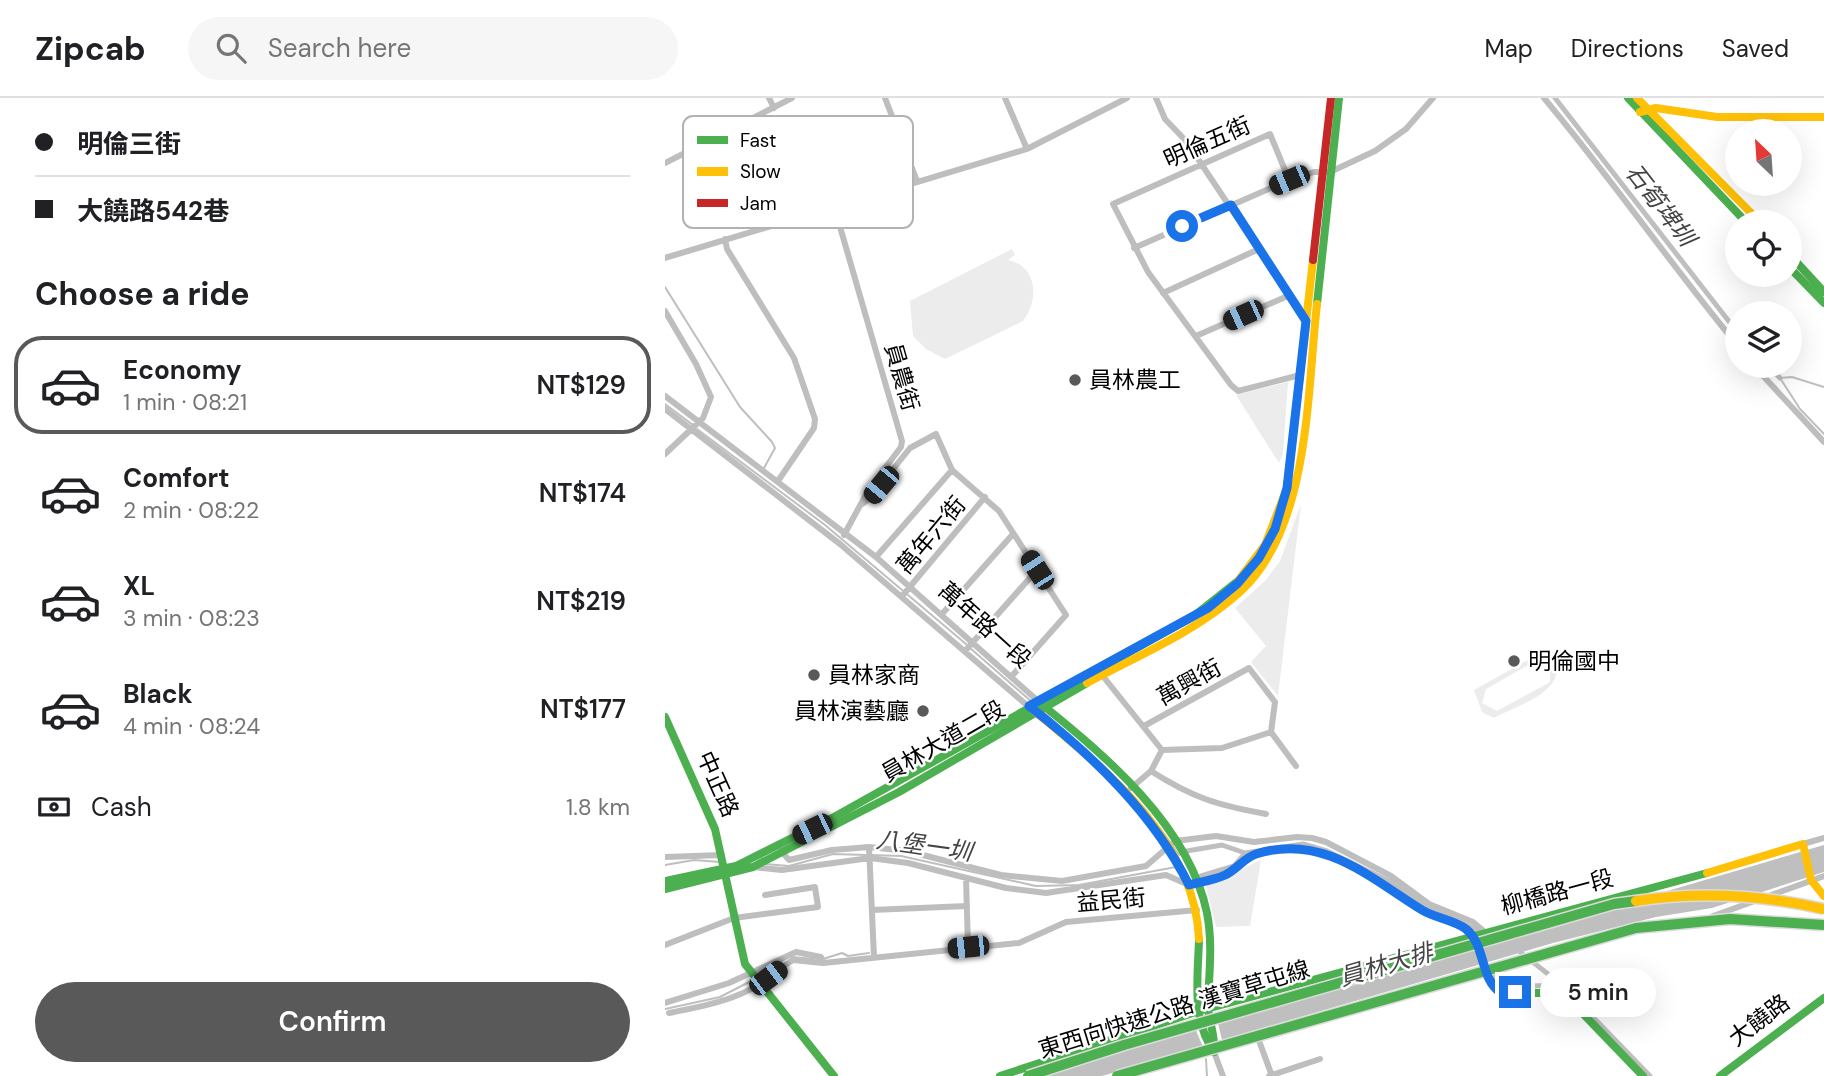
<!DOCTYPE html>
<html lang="en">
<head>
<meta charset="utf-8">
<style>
	:root { --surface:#fff; --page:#f6f6f6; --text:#202124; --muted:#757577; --line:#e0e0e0; --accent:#595959 }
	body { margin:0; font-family:"DM Sans","Noto Sans TC",sans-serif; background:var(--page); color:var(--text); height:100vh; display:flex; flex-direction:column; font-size:26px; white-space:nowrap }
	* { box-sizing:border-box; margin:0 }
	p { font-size:23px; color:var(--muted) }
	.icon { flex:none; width:38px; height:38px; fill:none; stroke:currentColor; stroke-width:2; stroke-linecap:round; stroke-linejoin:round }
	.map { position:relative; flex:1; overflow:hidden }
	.drawer { display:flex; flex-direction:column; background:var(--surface); width:665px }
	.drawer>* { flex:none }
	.banner { display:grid; align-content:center; height:154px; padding:0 35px; background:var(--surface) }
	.needle { width:46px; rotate:335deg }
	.fabs { position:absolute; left:1060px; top:21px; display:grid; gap:14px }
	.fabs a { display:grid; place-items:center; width:77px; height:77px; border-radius:50%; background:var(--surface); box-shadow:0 7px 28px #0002; font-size:35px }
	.end { position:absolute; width:32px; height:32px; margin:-16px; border:9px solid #1a73e8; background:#fff; box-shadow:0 0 0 4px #fff }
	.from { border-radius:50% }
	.bubble { position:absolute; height:49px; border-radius:24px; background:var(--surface); box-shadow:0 7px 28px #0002; font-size:23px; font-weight:600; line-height:49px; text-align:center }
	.car { position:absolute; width:21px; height:42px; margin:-21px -10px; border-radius:9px; box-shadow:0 0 5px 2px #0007; background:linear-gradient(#222 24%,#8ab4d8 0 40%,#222 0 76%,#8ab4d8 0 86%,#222 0) }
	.banner b { display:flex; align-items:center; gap:24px; height:66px; font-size:26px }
	.banner b+b { border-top:2px solid var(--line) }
	.banner i { width:18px; height:18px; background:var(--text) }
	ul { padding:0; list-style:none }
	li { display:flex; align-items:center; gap:21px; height:98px; margin:0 14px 10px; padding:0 21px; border:4px solid transparent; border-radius:28px }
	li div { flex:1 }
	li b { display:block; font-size:26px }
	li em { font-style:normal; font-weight:600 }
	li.current { border-color:var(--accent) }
	li>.icon { width:63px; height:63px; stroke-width:1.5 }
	h2 { padding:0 35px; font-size:32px; line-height:84px }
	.pay { display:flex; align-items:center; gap:18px; height:77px; padding:0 35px; font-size:26px }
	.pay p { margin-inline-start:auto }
	.button { display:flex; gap:14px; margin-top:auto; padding:14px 35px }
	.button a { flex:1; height:80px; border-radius:42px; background:var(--accent); color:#fff; font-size:28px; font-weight:600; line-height:80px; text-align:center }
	header { display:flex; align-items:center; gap:42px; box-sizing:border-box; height:98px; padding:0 35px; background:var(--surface); border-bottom:2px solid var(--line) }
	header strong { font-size:33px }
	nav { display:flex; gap:38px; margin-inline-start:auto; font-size:24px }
	.search { width:490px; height:63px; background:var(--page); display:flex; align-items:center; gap:18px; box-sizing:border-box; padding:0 24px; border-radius:38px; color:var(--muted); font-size:26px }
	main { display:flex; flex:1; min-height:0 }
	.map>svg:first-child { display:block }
	.green { fill:#ececec; fill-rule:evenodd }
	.water { fill:#bfbfbf }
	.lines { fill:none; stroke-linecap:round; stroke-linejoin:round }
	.stream { stroke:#bfbfbf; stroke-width:2 }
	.canal { stroke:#bfbfbf; stroke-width:5 }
	.street { stroke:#bebebe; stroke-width:6 }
	.fast { stroke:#4caf50; stroke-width:8 }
	.slow { stroke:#ffc107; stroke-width:8 }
	.jam { stroke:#c62828; stroke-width:8 }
	.fast-bridge-casing { stroke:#dbdbdb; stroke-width:13; stroke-linecap:butt }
	.slow-bridge-casing { stroke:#dbdbdb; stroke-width:13; stroke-linecap:butt }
	.fast-bridge { stroke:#4caf50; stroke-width:10 }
	.slow-bridge { stroke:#ffc107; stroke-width:10 }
	.route { stroke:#1a73e8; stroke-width:9 }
	.poi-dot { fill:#595959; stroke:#fff; stroke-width:2.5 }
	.labels { text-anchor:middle; stroke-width:5; stroke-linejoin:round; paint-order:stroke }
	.street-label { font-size:23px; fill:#000; stroke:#fff }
	.poi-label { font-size:23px; fill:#000; stroke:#fff; text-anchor:start }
	.water-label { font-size:24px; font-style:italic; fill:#444; stroke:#fff }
	.key { fill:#fff; stroke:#b2b2b2; stroke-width:2 }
	.key-label { font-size:19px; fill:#000 }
</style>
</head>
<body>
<header>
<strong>Zipcab</strong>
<div class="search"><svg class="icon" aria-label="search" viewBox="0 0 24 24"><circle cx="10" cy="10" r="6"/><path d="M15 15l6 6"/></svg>Search here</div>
<nav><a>Map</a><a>Directions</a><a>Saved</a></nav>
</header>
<main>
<section class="drawer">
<div class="banner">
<b><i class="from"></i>明倫三街</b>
<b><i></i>大饒路542巷</b>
</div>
<h2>Choose a ride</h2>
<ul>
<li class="current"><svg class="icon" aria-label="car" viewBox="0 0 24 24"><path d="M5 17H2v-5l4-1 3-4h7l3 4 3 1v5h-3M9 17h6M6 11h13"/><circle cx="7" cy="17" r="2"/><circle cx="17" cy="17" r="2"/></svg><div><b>Economy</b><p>1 min · 08:21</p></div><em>NT$129</em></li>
<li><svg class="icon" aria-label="car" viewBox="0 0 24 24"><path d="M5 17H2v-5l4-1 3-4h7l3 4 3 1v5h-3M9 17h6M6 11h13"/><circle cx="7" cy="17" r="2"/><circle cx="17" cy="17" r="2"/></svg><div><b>Comfort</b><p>2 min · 08:22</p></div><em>NT$174</em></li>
<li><svg class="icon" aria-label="car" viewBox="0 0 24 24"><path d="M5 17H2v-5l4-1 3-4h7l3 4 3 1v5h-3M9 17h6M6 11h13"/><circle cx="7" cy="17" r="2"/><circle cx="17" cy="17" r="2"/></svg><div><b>XL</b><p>3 min · 08:23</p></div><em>NT$219</em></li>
<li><svg class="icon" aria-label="car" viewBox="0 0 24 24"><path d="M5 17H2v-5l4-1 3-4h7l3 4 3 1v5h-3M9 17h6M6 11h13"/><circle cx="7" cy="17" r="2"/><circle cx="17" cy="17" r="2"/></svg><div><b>Black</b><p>4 min · 08:24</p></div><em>NT$177</em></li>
</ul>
<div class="pay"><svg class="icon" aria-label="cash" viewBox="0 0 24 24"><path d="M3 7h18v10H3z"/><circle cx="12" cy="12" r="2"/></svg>Cash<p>1.8 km</p></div>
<div class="button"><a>Confirm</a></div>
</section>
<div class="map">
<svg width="1159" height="978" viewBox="0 0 1159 978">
	<rect width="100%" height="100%" fill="#fff"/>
	<path class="green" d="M347 151 350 157 343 162C373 168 374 203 358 223L280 261 261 251 248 238 245 203Z
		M623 284 618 356 614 365 571 297Z
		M636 406 613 598 586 564 601 548 570 510 601 482 615 463Z
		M881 552V558L892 566C896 596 851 608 829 620L817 614 809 592ZM872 562 885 568V584L832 613 817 605 821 591Z
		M596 762 585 828 551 829 541 788Z"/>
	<path class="water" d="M1159 747V774L1047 810 991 819 888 845 557 942 553 925Z
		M530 930 538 949 437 978H374Z"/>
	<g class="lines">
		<path class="stream" d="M0 189 75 309 107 344 110 350 99 370
			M1159 289 1127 279 1115 280 1135 311 1159 336
			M0 306 28 327
			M32 331 160 427 301 546
			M305 550 367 604
			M376 612 437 667
			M497 733 504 743
			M507 747 514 757
			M206 757 236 758 371 788 414 787 511 769
			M100 766 124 768 168 756 201 757
			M0 767 29 762 55 764
			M127 859 149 861
			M158 861 177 855 183 858 204 855
			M94 878 116 864
			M0 911 55 899 90 881
			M541 961 542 978"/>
		<path class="canal" d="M890 0 1073 235
			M1104 268 1115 280
			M522 753 557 747 580 755 638 746 662 753 730 786 759 807 814 833
			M536 778 569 768 580 755
			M850 850 897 887
			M828 876 835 889 897 887 985 978"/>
		<path class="street" d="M104 0 109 10
			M220 0 252 83
			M340 0 362 51
			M491 0 500 21 521 43 641 223
			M879 0C946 80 1006 167 1073 248
			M0 65 127 0
			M624 82 605 36 448 106 483 174 566 287 573 293 635 277
			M169 108 237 343 236 349 204 391 179 437
			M60 141 62 151 129 260 150 321 149 330 113 383
			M469 150 624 82 649 74H665L710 53 741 31 768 0
			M0 160 362 51 462 0
			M498 195 594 151
			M0 213 31 266 46 299 38 320 0 356
			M531 238 625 197
			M1089 268 1159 344
			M0 298 211 459 373 603
			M0 311 175 446 364 609
			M197 406 205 400 245 350 271 336 287 372 334 413 401 517 346 579
			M211 459 287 372
			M238 497 320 399
			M277 516 348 436
			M300 553 372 472
			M437 577 497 652 486 673 466 690
			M479 628 584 570 610 604 606 634
			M606 634 631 668
			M497 652 557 650 606 634
			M486 673C528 700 552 707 601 716
			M1138 746 1159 740
			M204 749 209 859
			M116 753 124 762 167 752 204 749 242 753 336 777 397 783 481 768 510 743 551 738 589 744 632 739 647 740 661 744 726 778 764 806 808 824 821 835
			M0 759 57 757
			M88 769 117 772 205 760 243 765 341 790 381 795 501 777 524 787 559 778 588 756 630 749 667 758 735 795 758 813 798 829 807 838
			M301 780 303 849
			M943 808 964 831
			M207 812 302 808
			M1048 818 1159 778
			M0 847 69 820 153 809 150 789 100 797
			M0 905 64 885 131 854 156 859 158 865
			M4 915C35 909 68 903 95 886 107 878 116 869 128 862L158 865 354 845 401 824 532 812
			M593 940 607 978
			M549 954 558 978
			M604 978 655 961"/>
		<path class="fast" d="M963 0 1081 124
			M1125 157 1159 194
			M1125 170 1159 205
			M652 206 674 0
			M375 605C441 658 524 728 542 815 548 846 544 876 543 906 543 923 551 938 549 954
			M0 619 50 731 80 866 169 978
			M0 783 71 768 169 719 529 518 573 483
			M0 791 88 769 234 694 422 585
			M534 841C533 880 526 921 549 954
			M811 843 822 878 836 895H898L978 978
			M335 978 534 913 1042 775
			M1055 978 1159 900"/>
		<path class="slow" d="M972 0 1095 124
			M975 14 991 10 1052 19H1159
			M573 483 600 447 622 390 648 162
			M422 585C474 557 533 533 577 492 645 428 642 294 652 206
			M368 612C439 670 530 742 534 841
			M1042 775 1138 746 1146 782 1159 798"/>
		<path class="jam" d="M648 162 666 0"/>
		<defs>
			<path id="fast-bridge" d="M363 978 459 947 949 806 971 803
				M452 978 971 830 1065 821 1159 827"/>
			<path id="slow-bridge" d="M971 803C1034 793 1097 797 1159 811"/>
		</defs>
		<use href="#fast-bridge" class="fast-bridge-casing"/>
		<use href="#slow-bridge" class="slow-bridge-casing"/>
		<use href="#fast-bridge" class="fast-bridge"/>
		<use href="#slow-bridge" class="slow-bridge"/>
	</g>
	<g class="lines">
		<path class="route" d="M517 128 566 107 641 223 622 390 610 431 594 460 572 486 543 510 364 608C427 657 488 715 524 787 535 784 550 782 560 777 571 772 579 760 591 756 657 735 704 779 757 812 770 820 789 822 801 831 822 849 814 880 836 895L850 894"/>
	</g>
	<g class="poi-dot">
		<circle cx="410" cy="282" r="7"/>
		<circle cx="849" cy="563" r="7"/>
		<circle cx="149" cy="577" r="7"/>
		<circle cx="258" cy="613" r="7"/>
	</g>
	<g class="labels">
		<g class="street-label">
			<text transform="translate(542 44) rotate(-24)" y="8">明倫五街</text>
			<text transform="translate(237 279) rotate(74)" y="8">員農街</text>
			<text transform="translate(266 437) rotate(-50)" y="8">萬年六街</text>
			<text transform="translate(320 527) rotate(42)" y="8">萬年路一段</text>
			<text transform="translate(524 584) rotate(-29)" y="8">萬興街</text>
			<text transform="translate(278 643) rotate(-30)" y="8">員林大道二段</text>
			<text transform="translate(53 686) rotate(66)" y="8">中正路</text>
			<text transform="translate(892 794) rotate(-15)" y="8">柳橋路一段</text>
			<text transform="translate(446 802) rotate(-5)" y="8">益民街</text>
			<text transform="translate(509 911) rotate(-17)" y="8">東西向快速公路 漢寶草屯線</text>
			<text transform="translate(1094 922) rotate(-37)" y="8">大饒路</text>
		</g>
		<g class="poi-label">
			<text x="424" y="290">員林農工</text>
			<text x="863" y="571">明倫國中</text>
			<text x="163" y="585">員林家商</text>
			<text x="244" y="621" text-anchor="end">員林演藝廳</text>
		</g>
		<g class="water-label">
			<text transform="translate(995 107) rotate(52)" y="8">石筍埤圳</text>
			<text transform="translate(259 748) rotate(8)" y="8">八堡一圳</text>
			<text transform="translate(721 867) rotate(-16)" y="8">員林大排</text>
		</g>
	</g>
	<rect x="18" y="18" width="230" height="112" rx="10" class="key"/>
	<rect x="32" y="38" width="31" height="8" fill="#4caf50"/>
	<rect x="32" y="69" width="31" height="9" fill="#ffc107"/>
	<rect x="32" y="101" width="31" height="8" fill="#c62828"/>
	<g class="key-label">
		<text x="75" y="49">Fast</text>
		<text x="75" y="80">Slow</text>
		<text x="75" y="112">Jam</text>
	</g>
</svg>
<div class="fabs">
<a><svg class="needle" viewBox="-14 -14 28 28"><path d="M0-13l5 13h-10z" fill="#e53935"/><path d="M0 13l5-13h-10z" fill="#757577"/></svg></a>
<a><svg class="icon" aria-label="locate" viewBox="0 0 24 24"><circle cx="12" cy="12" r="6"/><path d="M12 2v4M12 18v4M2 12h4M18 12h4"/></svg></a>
<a><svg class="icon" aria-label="layers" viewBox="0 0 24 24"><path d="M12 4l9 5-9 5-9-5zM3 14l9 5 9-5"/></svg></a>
</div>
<i class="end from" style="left:517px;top:128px"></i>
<i class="end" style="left:850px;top:894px"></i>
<div class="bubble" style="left:875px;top:870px;width:116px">5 min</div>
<i class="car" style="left:624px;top:82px;rotate:247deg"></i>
<i class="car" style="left:578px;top:217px;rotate:246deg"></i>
<i class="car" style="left:216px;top:387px;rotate:220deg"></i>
<i class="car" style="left:372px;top:472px;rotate:327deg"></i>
<i class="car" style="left:147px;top:731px;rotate:244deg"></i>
<i class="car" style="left:303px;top:849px;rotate:264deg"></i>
<i class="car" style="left:103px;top:880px;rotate:53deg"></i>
</div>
</main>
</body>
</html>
